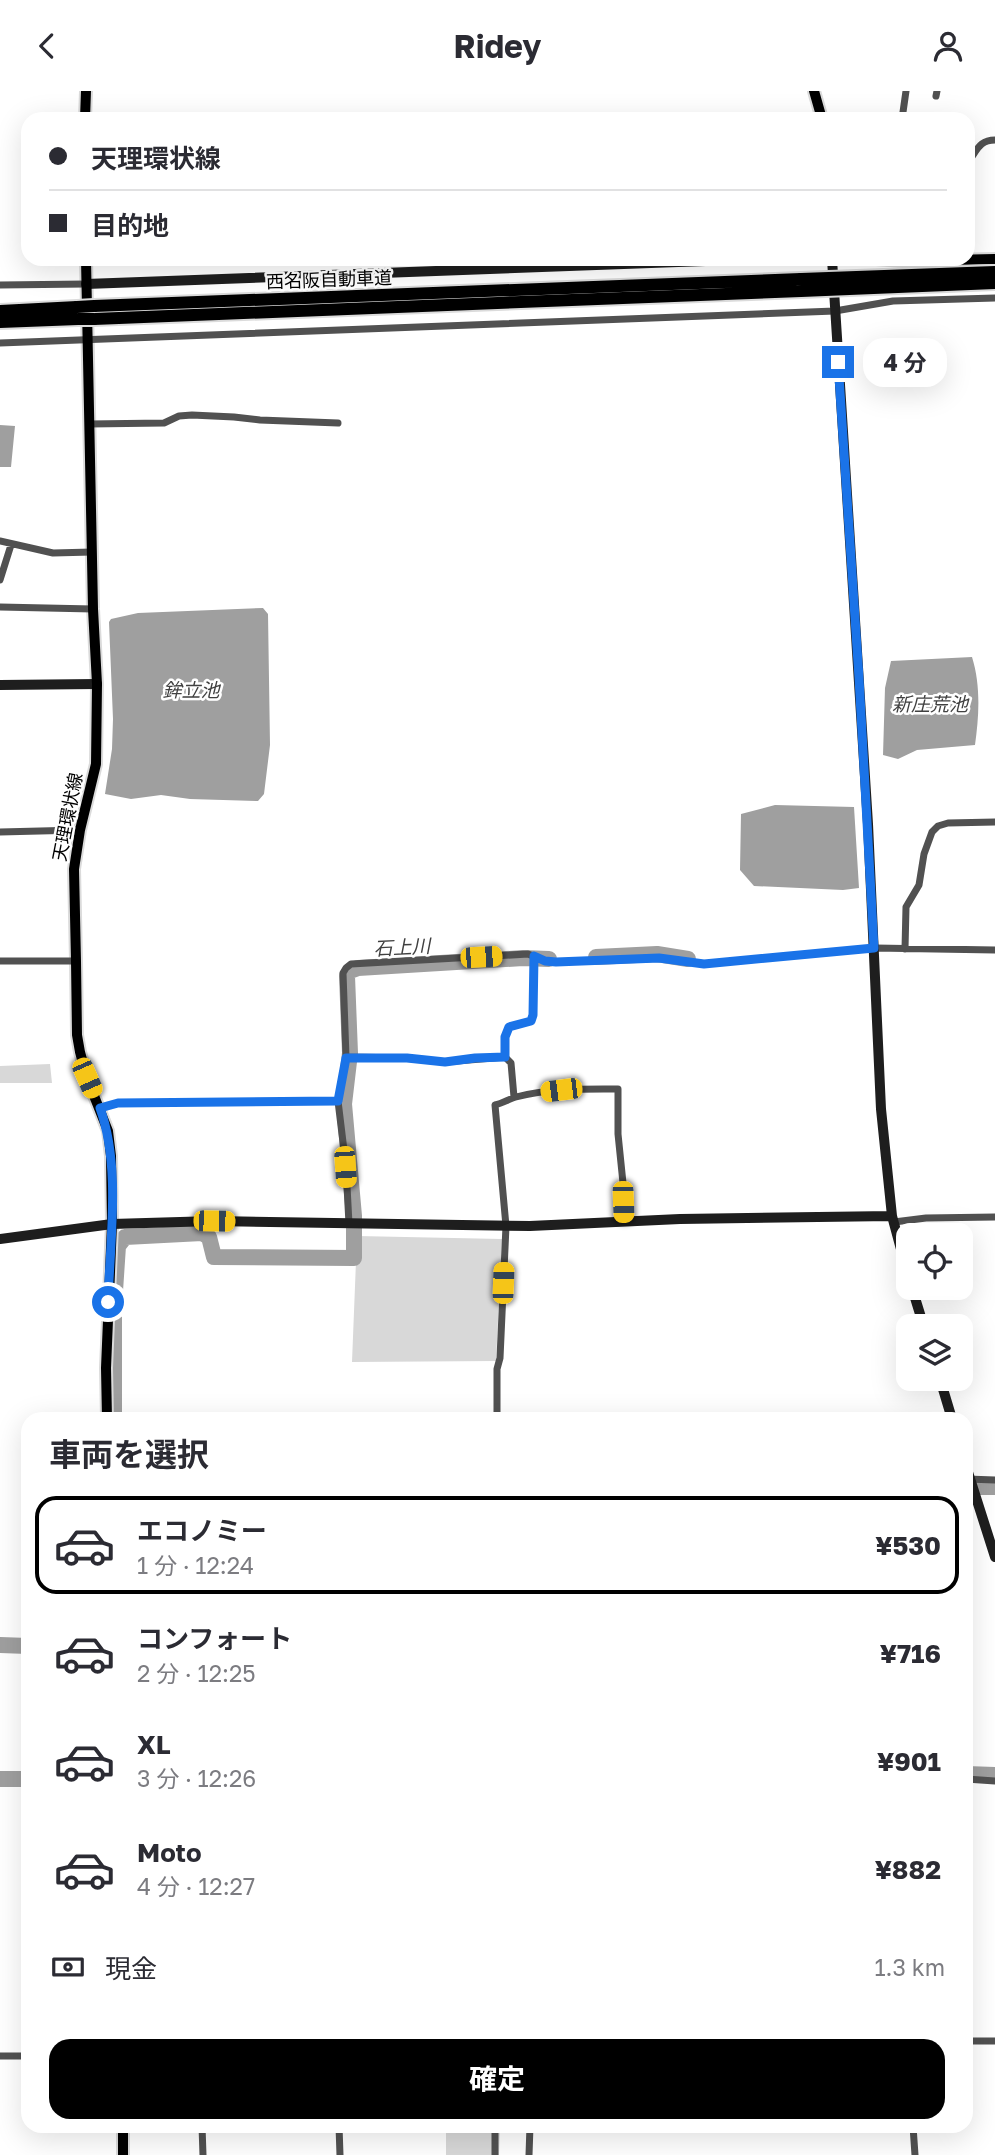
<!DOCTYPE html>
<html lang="ja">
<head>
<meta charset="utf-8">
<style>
	:root { --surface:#fff; --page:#f7f7f7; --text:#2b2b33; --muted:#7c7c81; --line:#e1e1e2; --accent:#000 }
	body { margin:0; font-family:"Golos Text","Noto Sans JP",sans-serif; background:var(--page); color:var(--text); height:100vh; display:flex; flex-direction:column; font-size:26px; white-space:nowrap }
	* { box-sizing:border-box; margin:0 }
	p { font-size:23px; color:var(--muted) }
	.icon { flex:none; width:38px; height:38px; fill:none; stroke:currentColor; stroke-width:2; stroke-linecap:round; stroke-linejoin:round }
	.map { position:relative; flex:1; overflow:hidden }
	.details { position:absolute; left:21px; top:1321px; width:952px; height:721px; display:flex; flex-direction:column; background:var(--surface); border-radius:21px; box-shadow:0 7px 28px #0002 }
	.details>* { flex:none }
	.hud { position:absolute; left:21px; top:21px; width:954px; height:154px; border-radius:21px; box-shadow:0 7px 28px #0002; display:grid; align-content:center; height:154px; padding:0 28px; background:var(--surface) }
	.controls { position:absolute; left:896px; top:1132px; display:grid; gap:14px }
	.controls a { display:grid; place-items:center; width:77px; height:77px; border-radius:14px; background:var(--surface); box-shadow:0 7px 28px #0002; font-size:35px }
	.end { position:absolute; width:32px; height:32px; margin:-16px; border:9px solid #1a73e8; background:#fff; box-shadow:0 0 0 4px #fff }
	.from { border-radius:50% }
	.bubble { position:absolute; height:49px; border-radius:21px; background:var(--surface); box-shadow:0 7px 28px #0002; font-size:23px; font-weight:700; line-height:49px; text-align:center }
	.car { position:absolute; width:21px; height:42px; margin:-21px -10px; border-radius:9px; box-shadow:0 0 5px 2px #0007; background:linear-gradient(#f5c518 24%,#345 0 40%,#f5c518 0 76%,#345 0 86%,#f5c518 0) }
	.hud b { display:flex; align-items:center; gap:24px; height:66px; font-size:26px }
	.hud b+b { border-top:2px solid var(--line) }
	.hud i { width:18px; height:18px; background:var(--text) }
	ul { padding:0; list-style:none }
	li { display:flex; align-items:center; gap:21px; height:98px; margin:0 14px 10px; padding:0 14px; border:4px solid transparent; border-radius:21px }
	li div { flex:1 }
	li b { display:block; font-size:26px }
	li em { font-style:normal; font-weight:700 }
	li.on { border-color:var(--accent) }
	li>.icon { width:63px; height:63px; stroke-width:1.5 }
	h2 { padding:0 28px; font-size:32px; line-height:84px }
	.pay { display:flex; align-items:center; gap:18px; height:77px; padding:0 28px; font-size:26px }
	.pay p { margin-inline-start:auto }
	.primary-button { display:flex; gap:14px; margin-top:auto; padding:14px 28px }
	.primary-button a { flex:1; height:80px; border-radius:21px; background:var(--accent); color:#fff; font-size:28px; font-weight:700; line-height:80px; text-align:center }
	header { display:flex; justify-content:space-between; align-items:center; height:91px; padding:0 28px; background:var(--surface); font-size:32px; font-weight:700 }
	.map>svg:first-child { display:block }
	.green { fill:#d8d8d8 }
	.water { fill:#9f9f9f }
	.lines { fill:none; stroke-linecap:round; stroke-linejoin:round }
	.river { stroke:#9f9f9f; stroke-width:16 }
	.primary-casing { stroke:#dbdbdb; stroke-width:14 }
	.highway-casing { stroke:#dbdbdb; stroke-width:16 }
	.street { stroke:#515151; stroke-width:7 }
	.secondary { stroke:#1e1e1e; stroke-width:10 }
	.primary { stroke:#000; stroke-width:10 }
	.highway { stroke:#000; stroke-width:12 }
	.highway-bridge-casing { stroke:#dbdbdb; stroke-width:16; stroke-linecap:butt }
	.highway-bridge { stroke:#000; stroke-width:12 }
	.route { stroke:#1a73e8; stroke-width:9 }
	.labels { text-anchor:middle; stroke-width:5; stroke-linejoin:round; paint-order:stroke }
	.street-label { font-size:18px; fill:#000; stroke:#fff }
	.water-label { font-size:19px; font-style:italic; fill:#404040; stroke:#fff }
</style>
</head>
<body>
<header><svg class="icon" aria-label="back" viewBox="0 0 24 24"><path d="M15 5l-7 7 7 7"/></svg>Ridey<svg class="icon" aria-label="person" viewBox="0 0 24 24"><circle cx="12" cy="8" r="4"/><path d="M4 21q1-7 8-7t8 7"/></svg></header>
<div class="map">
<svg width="995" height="2064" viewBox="0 0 995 2064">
	<rect width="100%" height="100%" fill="#fff"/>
	<path class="green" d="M50 973 52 992H0V975Z
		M357 1145 502 1148 496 1270 352 1271Z
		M446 2035H500L499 2064H446Z"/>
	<path class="water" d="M0 334 15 335 11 376H0Z
		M263 517 268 523 270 654 264 703 258 710 190 708 161 704 131 708 105 703 112 658 113 628 109 531 111 528 138 522Z
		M972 566C981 595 979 625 975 654L917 659 898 668 883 664 885 597 891 570Z
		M775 714 854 716 859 797 843 799 754 795 740 779 741 723Z"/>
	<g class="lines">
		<path class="river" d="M596 866 657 863 688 868
			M114 1328V1215L118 1155 125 1146 202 1142 209 1146 214 1166 354 1167V1125L344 1013 350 962 347 885 350 880 358 877 523 867 549 868
			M966 1396H995
			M0 1554 28 1555
			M966 1683 995 1684
			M0 1688H28"/>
		<defs>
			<path id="primary" d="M814 0 822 28
				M85 28 86 0
				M86 168 93 518 97 593 96 673 80 739 74 778 76 870 77 944 80 961 87 987 108 1040 111 1065 112 1133 106 1277 107 1328
				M876 168 903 170 995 168
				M123 2064V2035"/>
			<path id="highway" d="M94 215 801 188
				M0 220 77 216
				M94 228 801 200
				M0 231 78 228"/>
		</defs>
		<use href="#primary" class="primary-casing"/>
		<use href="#highway" class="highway-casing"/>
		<path class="street" d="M936 5 937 0
			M902 28 906 0
			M968 71C977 60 979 49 995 49
			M0 194 86 193
			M0 252 835 220 893 210 995 207
			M89 333 164 332 179 325 192 324 234 326 260 329 338 332
			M0 450 53 462 92 461
			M0 489 11 454
			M0 516 93 518
			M0 741 80 739
			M905 858 906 816 919 794 924 763 932 741 938 735 948 732 995 731
			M0 870H76
			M346 966 407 967 445 971 505 966
			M514 1006 511 972 505 966V946L509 936 531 930 533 924 534 865
			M100 1017 118 1012 338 1010
			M894 1131 926 1127 995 1126
			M349 1133 346 1076 338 1010 346 966 343 882 346 877 351 873 528 863 545 870 556 871 659 867 704 873 875 857 995 859
			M497 1328V1278L500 1267 506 1135 495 1014C503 1012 509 1008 516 1006 549 997 584 998 618 998V1043L623 1092 624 1131
			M967 1388 995 1389
			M966 1688 995 1690
			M966 1950H995
			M0 1965H28
			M202 2035 203 2064
			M339 2035 340 2064
			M913 2035 915 2064
			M495 2064V2035
			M529 2064 530 2035"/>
		<path class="secondary" d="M832 168 868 733 881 1018 892 1125 908 1184
			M86 193 760 168
			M0 594 97 593
			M0 1148 112 1133 214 1130 530 1135 680 1128 892 1125
			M912 1197 924 1236
			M940 1288 952 1328
			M966 1375 995 1466"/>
		<use href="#primary" class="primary"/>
		<use href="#highway" class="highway"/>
		<defs>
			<path id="highway-bridge" d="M801 188 995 181
				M801 200 995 192
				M77 216 94 215
				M78 228H94"/>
		</defs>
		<use href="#highway-bridge" class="highway-bridge-casing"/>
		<use href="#highway-bridge" class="highway-bridge"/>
	</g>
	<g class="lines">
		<path class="route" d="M108 1211C110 1148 121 1076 100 1017L118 1012 338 1010 346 967H407L445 971 475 967 505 966V946L509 936 531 930 533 924 534 865 545 870 556 871 659 867 704 873 874 857 859 587 838 271"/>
	</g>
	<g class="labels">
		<g class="street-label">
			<text transform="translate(329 189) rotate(-2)" y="6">西名阪自動車道</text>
			<text transform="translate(68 726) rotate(-79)" y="6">天理環状線</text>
		</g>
		<g class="water-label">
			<text x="191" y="606">鉾立池</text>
			<text x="930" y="620">新庄荒池</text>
			<text transform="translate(402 856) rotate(-3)" y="7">石上川</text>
		</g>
	</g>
</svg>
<div class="controls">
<a><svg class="icon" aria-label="locate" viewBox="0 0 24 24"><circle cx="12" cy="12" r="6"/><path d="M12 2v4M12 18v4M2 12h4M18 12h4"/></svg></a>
<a><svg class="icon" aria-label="layers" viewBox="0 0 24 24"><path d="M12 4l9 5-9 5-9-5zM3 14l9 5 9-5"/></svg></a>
</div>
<i class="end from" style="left:108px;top:1211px"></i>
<i class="end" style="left:838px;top:271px"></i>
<div class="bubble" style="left:863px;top:247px;width:84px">4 分</div>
<i class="car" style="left:481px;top:866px;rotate:87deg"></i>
<i class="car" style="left:87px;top:987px;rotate:156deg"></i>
<i class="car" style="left:561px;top:999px;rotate:263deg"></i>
<i class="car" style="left:345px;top:1076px;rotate:176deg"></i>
<i class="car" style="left:623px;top:1111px;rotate:178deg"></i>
<i class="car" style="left:214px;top:1130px;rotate:91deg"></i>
<i class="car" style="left:503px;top:1192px;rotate:2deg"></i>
<div class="hud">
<b><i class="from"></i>天理環状線</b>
<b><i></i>目的地</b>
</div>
<section class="details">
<h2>車両を選択</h2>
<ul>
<li class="on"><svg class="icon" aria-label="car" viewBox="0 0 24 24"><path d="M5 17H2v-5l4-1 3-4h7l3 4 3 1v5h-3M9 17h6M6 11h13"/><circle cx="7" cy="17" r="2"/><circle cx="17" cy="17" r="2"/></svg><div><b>エコノミー</b><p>1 分 · 12:24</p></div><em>¥530</em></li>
<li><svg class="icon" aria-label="car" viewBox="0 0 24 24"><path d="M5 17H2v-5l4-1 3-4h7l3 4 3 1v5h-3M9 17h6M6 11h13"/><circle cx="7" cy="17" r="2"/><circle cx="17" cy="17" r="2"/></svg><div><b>コンフォート</b><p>2 分 · 12:25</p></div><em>¥716</em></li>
<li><svg class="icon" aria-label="car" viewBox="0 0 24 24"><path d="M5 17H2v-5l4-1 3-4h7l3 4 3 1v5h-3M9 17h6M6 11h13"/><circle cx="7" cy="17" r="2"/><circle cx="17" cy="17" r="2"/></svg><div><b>XL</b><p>3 分 · 12:26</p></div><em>¥901</em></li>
<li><svg class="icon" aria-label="car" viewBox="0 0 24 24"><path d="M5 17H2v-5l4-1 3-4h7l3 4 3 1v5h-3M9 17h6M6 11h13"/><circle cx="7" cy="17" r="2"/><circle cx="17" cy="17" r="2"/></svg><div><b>Moto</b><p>4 分 · 12:27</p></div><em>¥882</em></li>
</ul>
<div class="pay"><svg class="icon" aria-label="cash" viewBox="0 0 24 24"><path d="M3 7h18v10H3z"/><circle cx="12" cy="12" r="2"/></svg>現金<p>1.3 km</p></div>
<div class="primary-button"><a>確定</a></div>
</section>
</div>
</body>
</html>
